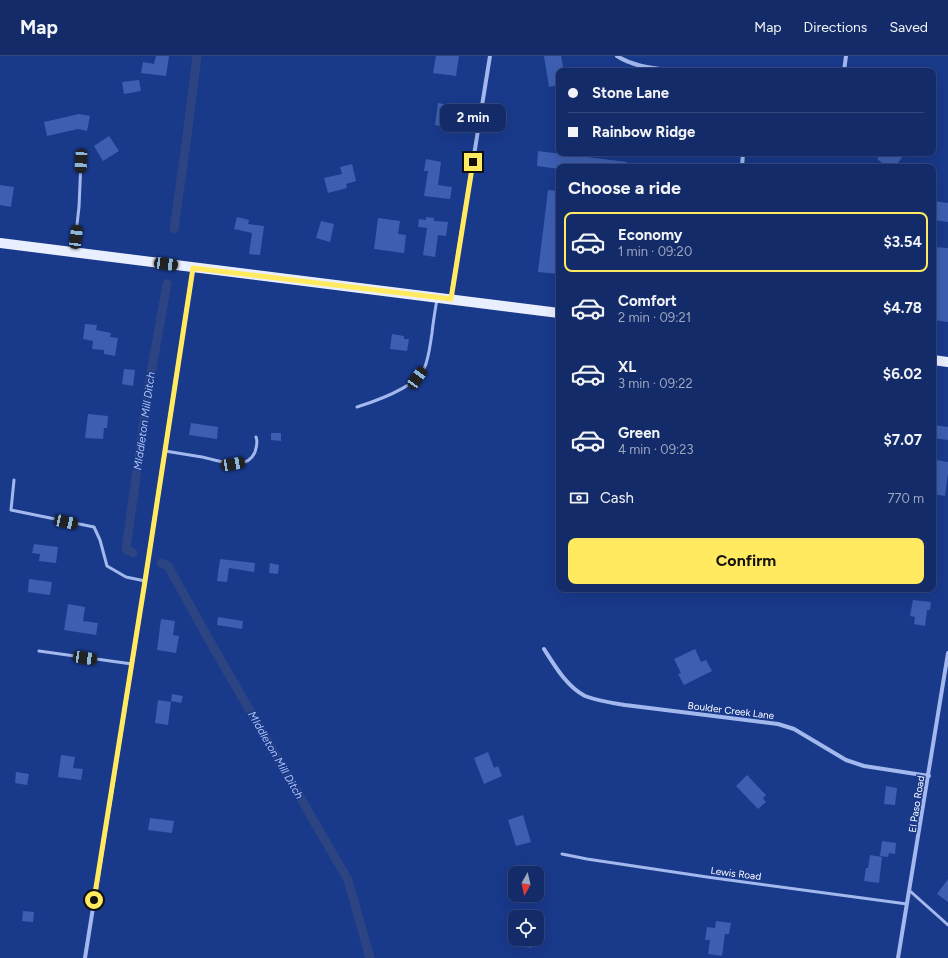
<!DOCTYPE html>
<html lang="en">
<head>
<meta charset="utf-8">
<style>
	:root { --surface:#132b68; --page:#1c336e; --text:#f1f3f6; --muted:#9da7c0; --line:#32477c; --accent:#ffea60 }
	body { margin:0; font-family:Figtree,sans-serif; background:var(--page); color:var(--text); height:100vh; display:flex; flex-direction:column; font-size:15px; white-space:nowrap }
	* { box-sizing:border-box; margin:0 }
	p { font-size:13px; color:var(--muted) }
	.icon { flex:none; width:22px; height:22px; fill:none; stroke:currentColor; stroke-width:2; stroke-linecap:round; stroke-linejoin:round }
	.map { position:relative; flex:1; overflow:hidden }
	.panel { position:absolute; left:556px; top:108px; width:380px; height:428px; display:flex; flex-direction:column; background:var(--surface); border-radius:8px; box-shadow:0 4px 16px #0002,0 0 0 1px var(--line) }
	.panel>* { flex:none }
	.banner { position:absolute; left:556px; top:12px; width:380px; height:88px; border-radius:8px; box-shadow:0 4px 16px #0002,0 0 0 1px var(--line); display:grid; align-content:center; height:88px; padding:0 12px; background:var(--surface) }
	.needle { width:26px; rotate:188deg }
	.tools { position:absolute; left:508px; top:810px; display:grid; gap:8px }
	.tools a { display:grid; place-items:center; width:36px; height:36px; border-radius:8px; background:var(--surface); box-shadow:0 4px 16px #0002,0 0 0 1px var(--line); font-size:20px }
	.end { position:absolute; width:18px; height:18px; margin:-9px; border:5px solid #ffea60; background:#111; box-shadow:0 0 0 2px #111 }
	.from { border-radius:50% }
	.bubble { position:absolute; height:28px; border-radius:8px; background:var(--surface); box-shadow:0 4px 16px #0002,0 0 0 1px var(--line); font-size:13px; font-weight:700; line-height:28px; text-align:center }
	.car { position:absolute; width:12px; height:24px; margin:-12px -6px; border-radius:5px; box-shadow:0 0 3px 1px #0007; background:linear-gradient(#222 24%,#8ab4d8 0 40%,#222 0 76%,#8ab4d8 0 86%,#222 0) }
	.banner b { display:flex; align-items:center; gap:14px; height:38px; font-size:15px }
	.banner b+b { border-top:1px solid var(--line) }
	.banner i { width:10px; height:10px; background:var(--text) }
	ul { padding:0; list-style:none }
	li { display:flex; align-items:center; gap:12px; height:60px; margin:0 8px 6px; padding:0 4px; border:2px solid transparent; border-radius:8px }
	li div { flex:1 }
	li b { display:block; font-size:15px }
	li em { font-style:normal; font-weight:700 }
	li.active { border-color:var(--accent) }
	li>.icon { width:36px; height:36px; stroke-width:1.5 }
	h2 { padding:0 12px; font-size:18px; line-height:48px }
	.pay { display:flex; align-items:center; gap:10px; height:44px; padding:0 12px; font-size:15px }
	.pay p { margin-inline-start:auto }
	.cta { display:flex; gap:8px; margin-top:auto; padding:8px 12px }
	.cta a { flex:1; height:46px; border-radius:8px; background:var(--accent); color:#111; font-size:16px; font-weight:700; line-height:46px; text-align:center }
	header { display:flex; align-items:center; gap:24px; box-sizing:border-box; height:56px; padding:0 20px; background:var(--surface); border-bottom:1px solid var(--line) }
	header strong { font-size:19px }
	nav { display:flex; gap:22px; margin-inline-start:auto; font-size:14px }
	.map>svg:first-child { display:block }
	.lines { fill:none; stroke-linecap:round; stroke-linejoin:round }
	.canal { stroke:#2d4482; stroke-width:9 }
	.building { fill:#3d5fb2 }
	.service { stroke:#a3b9ee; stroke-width:3 }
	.minor { stroke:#a3b9ee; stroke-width:4 }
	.primary { stroke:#eaefff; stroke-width:10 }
	.route { stroke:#ffea60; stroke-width:5 }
	.labels { text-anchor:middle; stroke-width:3; stroke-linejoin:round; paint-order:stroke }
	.street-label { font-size:10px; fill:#fff; stroke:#19398b }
	.water-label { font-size:11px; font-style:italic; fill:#afc4f5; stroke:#19398b }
</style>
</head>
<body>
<header>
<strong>Map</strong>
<nav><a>Map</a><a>Directions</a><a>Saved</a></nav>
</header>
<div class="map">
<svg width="948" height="902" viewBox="0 0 948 902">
	<rect width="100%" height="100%" fill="#19398b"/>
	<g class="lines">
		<path class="canal" d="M174 173 187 80 197 0
			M133 497 126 493 149 328 167 228
			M161 507 168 510 212 589 348 824 370 902"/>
	</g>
	<path class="building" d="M156 0H169L166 20 141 17 143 6 154 8Z
		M436 0H459L456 20 433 17Z
		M544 0H561L564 15H559V29L549 31Z
		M139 24 141 35 124 38 122 26Z
		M438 47 450 49 446 71 435 69Z
		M79 58 90 60 87 75 78 73 47 80 44 66Z
		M109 80 119 95 103 105 94 90Z
		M538 95 627 106V111H559V113L537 110Z
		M882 97H905L898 107 904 111H888L877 103Z
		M426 103 441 106 438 129 452 131 450 143 424 140 428 115H424Z
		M352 108 356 125 346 128 347 132 328 137 324 122 342 118 340 111Z
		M0 129 14 131 11 151 0 149Z
		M548 134 559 135V218L538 216Z
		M933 145 948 147V166L933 164Z
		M237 161 249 164 248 168 264 170 260 199 249 198 252 177 234 173Z
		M426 161 434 162V165L448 166 446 180 438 179 435 201 423 199 427 172 418 171 419 163 426 164Z
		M378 162 400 165 398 178 406 179 404 197 374 193Z
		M321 165 334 168 330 186 316 182Z
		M933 191 948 192V266L933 264Z
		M85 268 97 269 96 274 111 277 110 281 118 282 115 300 104 298V294L92 293 93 285 83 283Z
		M392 278 404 280V283H409L407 295 390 293Z
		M124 313 135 314 133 330 122 328Z
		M88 358 108 360 107 372H104L103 383 85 382Z
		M191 367 218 371 217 383 189 379Z
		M933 369 948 371V384L933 382Z
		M271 377H281V385L271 384Z
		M936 404 948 406V417L945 440 933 438V424Z
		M34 488 58 491 56 507 39 505 40 498 32 497Z
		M220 503 255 507 254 516 229 512 227 526 217 525Z
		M270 507 279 509 278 518 269 517Z
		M29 523 52 526 50 539 28 536Z
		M913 544 931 546 930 554H927L925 570 914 568 915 561 910 560Z
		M68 548 85 551 83 565 98 567 96 579 64 574Z
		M218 561 243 565 242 573 217 569Z
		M161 563 175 565 173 579 179 580 176 597 157 594Z
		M695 593 701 606 706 604 712 615 684 629 678 618 681 617 674 603Z
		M172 638 183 640 181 647 171 645Z
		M158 644 171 646 168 669 155 667Z
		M488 696 494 712 498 710 502 720 484 728 474 702Z
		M61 699 75 701 73 712 83 713 81 724 58 721Z
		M16 716 29 718 27 729 15 727Z
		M747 719 766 739 763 742 766 746 758 753 736 730Z
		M886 730 897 732 895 749 884 748Z
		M523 759 531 786 516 790 508 764Z
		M150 762 174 765 172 777 148 774Z
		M882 785 896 787 895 798 889 797 888 801 880 800Z
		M870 799 882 801 879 827 864 825 866 812H868Z
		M948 823V846L937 838Z
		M23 855 34 856 33 866 22 865Z
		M716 865 731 867 729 878H725L722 900 708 898 710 884H705L707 871 715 872Z
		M519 883H533L532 892 518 890Z"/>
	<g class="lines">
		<path class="service" d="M74 195 79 151 81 105
			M357 351C376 345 415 331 424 313 429 302 430 289 432 277 433 266 435 255 437 243
			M165 395C177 397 189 399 202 401 218 404 246 417 255 396 257 390 258 386 256 381
			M14 424 11 454 94 471 100 484 107 510 126 521 145 525
			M39 595 132 608
			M562 798 587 803 707 821 907 848
			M910 835 948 869"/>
		<path class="minor" d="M617 0C634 11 654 12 674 15
			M844 15 846 0
			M742 111 743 97
			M451 242 490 0
			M544 593C555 610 567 631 585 640 598 645 612 647 625 649L778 668 794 673 846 704 864 710 929 720
			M85 902 145 525 193 212
			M898 902 948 597"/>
		<path class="primary" d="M0 187 559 257
			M933 304 948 306"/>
	</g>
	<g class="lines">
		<path class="route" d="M94 844 145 525 193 212 451 243 473 106"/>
	</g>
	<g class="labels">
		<g class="street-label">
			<text transform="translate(731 654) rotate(7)" y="4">Boulder Creek Lane</text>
			<text transform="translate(916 748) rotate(-81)" y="4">El Paso Road</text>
			<text transform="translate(736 817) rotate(7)" y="4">Lewis Road</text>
		</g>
		<g class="water-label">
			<text transform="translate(144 365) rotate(-82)" y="4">MIddleton Mill Ditch</text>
			<text transform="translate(276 699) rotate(60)" y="4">MIddleton Mill Ditch</text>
		</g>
	</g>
</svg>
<div class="tools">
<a><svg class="needle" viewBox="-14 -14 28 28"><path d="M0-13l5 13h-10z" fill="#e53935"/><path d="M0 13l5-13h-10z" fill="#9da7c0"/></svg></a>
<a><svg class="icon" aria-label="locate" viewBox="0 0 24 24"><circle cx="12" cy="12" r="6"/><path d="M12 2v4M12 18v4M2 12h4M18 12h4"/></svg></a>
</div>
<i class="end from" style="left:94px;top:844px"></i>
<i class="end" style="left:473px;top:106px"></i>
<div class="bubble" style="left:440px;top:48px;width:66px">2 min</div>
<i class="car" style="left:81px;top:105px;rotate:183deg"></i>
<i class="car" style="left:76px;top:181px;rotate:7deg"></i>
<i class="car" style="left:166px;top:208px;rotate:97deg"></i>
<i class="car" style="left:417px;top:322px;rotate:35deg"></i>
<i class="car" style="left:233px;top:408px;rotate:80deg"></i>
<i class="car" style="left:66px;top:466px;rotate:102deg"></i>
<i class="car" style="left:85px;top:602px;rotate:98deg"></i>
<div class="banner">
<b><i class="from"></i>Stone Lane</b>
<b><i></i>Rainbow Ridge</b>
</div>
<section class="panel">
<h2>Choose a ride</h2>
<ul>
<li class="active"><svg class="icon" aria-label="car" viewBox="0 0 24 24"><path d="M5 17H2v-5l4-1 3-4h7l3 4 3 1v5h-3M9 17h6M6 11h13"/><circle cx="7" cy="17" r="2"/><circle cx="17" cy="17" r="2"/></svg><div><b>Economy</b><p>1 min · 09:20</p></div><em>$3.54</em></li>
<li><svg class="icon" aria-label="car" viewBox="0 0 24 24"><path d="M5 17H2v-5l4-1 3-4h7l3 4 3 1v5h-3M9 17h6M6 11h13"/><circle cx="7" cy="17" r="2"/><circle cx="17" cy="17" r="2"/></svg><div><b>Comfort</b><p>2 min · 09:21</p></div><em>$4.78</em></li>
<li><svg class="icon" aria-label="car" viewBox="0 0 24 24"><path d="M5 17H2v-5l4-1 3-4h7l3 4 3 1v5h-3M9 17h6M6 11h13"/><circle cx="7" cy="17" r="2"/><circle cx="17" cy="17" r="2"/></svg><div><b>XL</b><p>3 min · 09:22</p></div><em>$6.02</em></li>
<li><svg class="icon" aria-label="car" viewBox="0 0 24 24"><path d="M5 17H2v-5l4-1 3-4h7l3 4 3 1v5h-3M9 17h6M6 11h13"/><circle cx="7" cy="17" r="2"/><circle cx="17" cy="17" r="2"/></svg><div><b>Green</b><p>4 min · 09:23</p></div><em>$7.07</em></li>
</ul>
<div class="pay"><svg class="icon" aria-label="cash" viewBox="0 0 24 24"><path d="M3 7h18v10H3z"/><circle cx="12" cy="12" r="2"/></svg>Cash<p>770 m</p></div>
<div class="cta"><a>Confirm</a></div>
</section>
</div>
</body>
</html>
